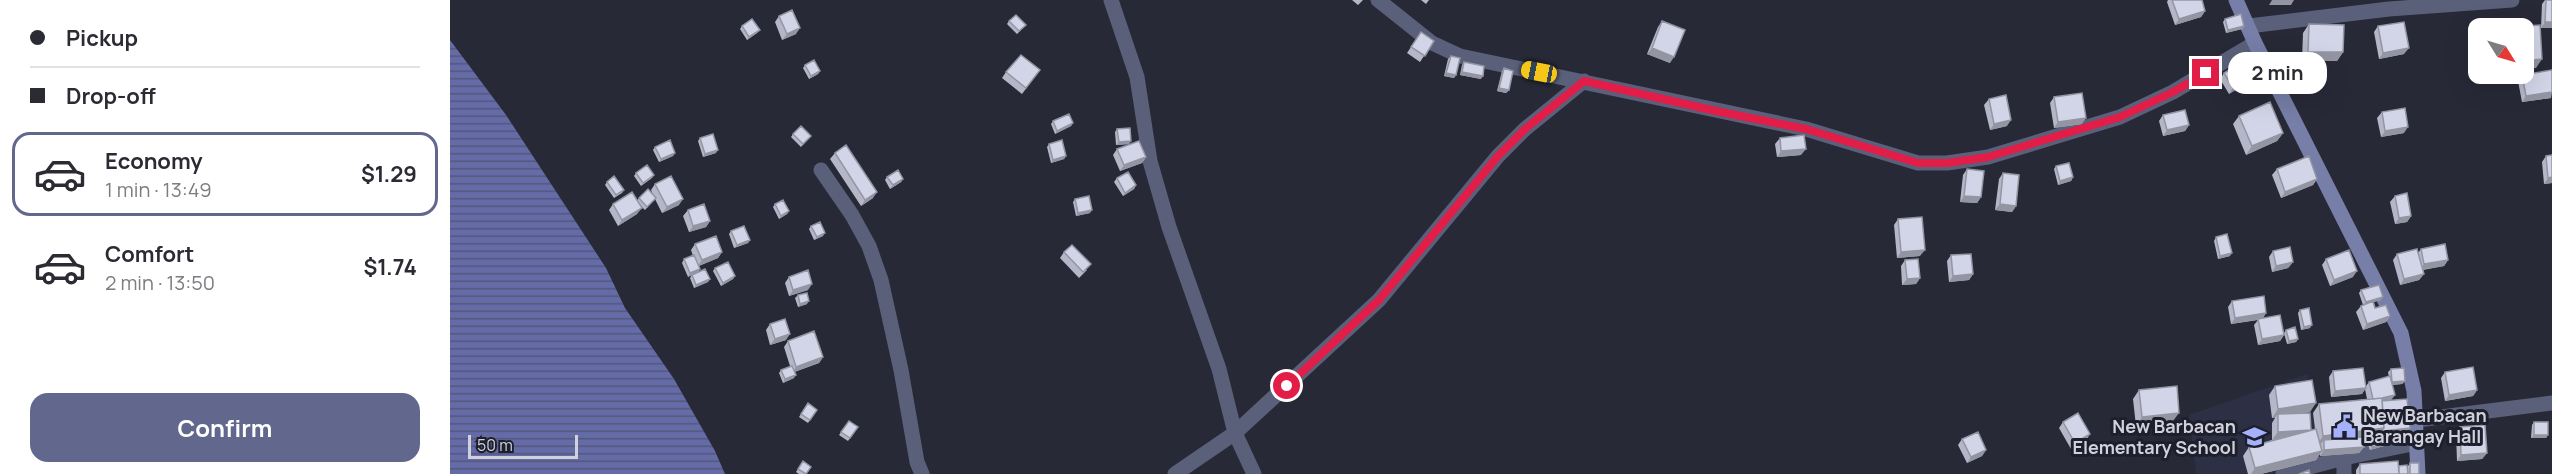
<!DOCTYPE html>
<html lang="en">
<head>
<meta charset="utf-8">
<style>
	:root { --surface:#fff; --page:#f2f2f3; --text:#2b2b33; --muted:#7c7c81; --line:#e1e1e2; --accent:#62678d }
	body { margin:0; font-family:Manrope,sans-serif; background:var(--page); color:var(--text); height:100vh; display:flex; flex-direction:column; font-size:22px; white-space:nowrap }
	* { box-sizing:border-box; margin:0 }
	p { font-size:20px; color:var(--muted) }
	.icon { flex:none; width:33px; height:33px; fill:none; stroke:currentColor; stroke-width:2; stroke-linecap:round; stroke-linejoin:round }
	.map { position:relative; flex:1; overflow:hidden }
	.panel { display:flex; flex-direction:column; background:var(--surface); width:450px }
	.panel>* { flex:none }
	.banner { display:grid; align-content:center; height:132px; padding:0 30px; background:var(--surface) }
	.needle { width:39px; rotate:127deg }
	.controls { position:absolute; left:2018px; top:18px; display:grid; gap:12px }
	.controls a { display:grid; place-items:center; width:66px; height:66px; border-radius:12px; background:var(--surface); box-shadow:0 6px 24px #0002; font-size:30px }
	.scale { position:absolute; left:18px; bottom:15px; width:110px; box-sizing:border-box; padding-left:6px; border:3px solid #d0d1db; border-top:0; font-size:16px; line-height:21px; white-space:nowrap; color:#d0d1db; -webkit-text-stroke:4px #1d1f2d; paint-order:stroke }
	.end { position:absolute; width:27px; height:27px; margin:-14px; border:8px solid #e11d48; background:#fff; box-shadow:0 0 0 3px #fff }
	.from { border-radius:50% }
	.bubble { position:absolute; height:42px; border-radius:18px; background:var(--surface); box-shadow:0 6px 24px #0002; font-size:20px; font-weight:700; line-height:42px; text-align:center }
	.car { position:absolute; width:18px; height:36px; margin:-18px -9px; border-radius:8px; box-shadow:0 0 4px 2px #0007; background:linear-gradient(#f5c518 24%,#345 0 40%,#f5c518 0 76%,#345 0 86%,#f5c518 0) }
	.banner b { display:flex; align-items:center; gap:21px; height:57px; font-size:22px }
	.banner b+b { border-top:2px solid var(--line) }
	.banner i { width:15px; height:15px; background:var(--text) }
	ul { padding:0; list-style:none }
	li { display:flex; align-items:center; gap:18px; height:84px; margin:0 12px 9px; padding:0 18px; border:3px solid transparent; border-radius:18px }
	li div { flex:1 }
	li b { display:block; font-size:22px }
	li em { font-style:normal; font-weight:700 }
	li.active { border-color:var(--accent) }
	li>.icon { width:54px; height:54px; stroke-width:1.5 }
	.cta { display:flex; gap:12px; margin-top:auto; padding:12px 30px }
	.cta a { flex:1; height:69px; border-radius:18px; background:var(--accent); color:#fff; font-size:24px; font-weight:700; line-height:69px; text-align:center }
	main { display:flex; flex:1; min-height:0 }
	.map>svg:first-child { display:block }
	.built { fill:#2d3044 }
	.water { fill:url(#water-rules) }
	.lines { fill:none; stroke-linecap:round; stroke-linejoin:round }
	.street { stroke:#5b607a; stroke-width:15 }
	.secondary { stroke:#777ea7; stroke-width:15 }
	.wall { fill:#b5b7c8 }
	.shaded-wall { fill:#9395a2 }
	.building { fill:#d2d5e8; stroke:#9395a2; stroke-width:1.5 }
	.route { stroke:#e11d48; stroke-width:8 }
	.labels { text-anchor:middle; stroke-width:6; stroke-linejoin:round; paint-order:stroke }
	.poi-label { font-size:18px; font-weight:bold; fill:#d0d1db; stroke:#1d1f2d; text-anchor:start }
</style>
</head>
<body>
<main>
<section class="panel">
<div class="banner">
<b><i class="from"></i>Pickup</b>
<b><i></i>Drop-off</b>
</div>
<ul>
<li class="active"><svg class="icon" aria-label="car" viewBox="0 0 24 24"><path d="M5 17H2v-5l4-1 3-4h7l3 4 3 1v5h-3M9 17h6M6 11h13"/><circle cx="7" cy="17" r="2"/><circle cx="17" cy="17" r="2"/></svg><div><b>Economy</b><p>1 min · 13:49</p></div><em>$1.29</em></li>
<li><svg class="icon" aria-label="car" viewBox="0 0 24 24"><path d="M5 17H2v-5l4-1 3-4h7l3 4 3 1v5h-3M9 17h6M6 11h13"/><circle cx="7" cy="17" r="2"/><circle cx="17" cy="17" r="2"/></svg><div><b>Comfort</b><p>2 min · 13:50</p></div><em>$1.74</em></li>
</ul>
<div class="cta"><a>Confirm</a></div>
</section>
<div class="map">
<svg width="2102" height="474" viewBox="0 0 2102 474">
	<defs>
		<pattern id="water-rules" width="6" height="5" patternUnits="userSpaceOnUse" patternTransform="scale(1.5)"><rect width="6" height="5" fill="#646ba7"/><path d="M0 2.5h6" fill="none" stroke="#53577a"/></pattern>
	</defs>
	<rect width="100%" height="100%" fill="#272937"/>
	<path class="built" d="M1857 374 1869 459 1821 474H1746L1739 415Z"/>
	<path class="water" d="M0 40 56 115 156 268 175 308 224 379 265 451 275 474H0Z"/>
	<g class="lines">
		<path class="street" d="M661 0 687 77 700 161 719 227 769 369 785 433 804 474
			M928 0 982 43 1010 56 1356 129 1468 163H1497L1538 157 1670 117 1723 92 1805 43
			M1799 26 1939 9 2062 0
			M371 170 402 215 419 246 431 280 451 370 467 462 472 474
			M1967 420 2102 403
			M725 474 785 433 929 300 1048 156 1075 129 1134 81
			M1833 474 1894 458 1967 443
			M1894 474V458"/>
		<path class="secondary" d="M1786 0 1805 43 1951 333 1964 391 1968 474"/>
	</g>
	<path class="wall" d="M902 0H913L908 5Z
		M971 0H979L976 4Z
		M1718 0H1752L1755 11 1751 17 1725 25 1717 2Z
		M2095 0H2102V28H2091L2092 4Z
		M329 16 346 34 332 40 325 22Z
		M1775 19 1794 26 1792 29 1776 33 1773 22Z
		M559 21 576 25 567 34 557 24Z
		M1212 21 1220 63 1197 54 1208 27Z
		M1859 24 1893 52 1887 61 1852 60 1853 33Z
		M292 26 307 33 297 40 290 29Z
		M1928 26 1954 54 1929 59 1924 32Z
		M971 32 984 41 970 62 957 53Z
		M1001 56 1006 75 1004 78 994 76 998 59Z
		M1014 62 1031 79 1010 75 1012 65Z
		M355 65 370 71 368 74 359 79 353 68Z
		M1054 68 1059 90 1056 93 1047 91 1052 71Z
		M590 70 572 94 552 78 556 72Z
		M1774 73 1805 75 1800 81 1779 94 1770 79Z
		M2072 75 2101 98 2072 102 2068 81Z
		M1604 97 1632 124 1604 128 1600 103Z
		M1539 99 1557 126 1540 130 1534 105Z
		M1932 112 1954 133 1931 137 1927 118Z
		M1713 115 1739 125 1735 131 1713 136 1709 121Z
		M1789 116 1833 133 1827 141 1796 155 1783 124Z
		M603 121 623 123 621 126 605 134 601 124Z
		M667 129 679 144 666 145 665 132Z
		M343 134 361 136 351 147 341 137Z
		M250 138 266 153 253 157 248 141Z
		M1330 138 1351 155 1327 157 1325 144Z
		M599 144 616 156 614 159 601 163 597 147Z
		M205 147 225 153 223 156 209 162 203 150Z
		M667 149 696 157 692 163 670 171 663 155Z
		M385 153 423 198 411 206 380 159Z
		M2096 156 2102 183 2094 184 2092 162Z
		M1606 166 1623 177 1621 181 1608 185 1604 169Z
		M1517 169 1531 197 1527 203 1510 202 1513 175Z
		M1827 169 1867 179 1863 185 1831 198 1822 175Z
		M186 173 204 175 202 178 191 186 184 176Z
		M1553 173 1566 206 1562 212 1545 210 1549 179Z
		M437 177 453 179 451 182 440 189 435 180Z
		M667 178 686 185 684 189 673 196 664 182Z
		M157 182 174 190 172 193 164 198 155 185Z
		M205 184 229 205 212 213 205 199 195 210 190 205 187 214 168 226 159 210 163 204 187 201 189 198 203 195 201 190Z
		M1945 196 1961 216 1957 222 1945 224 1940 202Z
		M625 199 640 213 626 216 623 202Z
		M325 204 339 211 337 214 329 219 323 207Z
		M238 210 260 221 256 227 239 232 233 216Z
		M1448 219 1470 256 1447 258 1444 225Z
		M361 226 373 236 364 240 359 229Z
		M281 231 300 240 298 243 284 248 279 234Z
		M1766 237 1780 256 1768 259 1764 241Z
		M245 244 272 252 268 258 249 266 250 269 248 272 238 277 232 263 234 259 243 256 241 250Z
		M1971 249 1998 260 1994 266 1973 270 1974 274 1969 280 1950 285 1943 260 1947 254 1968 253Z
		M1823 251 1843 262 1838 268 1822 272 1819 257Z
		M614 252 637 270 629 278 610 258Z
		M1501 255 1523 274 1519 280 1499 282 1497 261Z
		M1876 259 1903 277 1880 286 1872 265Z
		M1455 260 1470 278 1466 284 1452 285 1451 266Z
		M265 268 285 276 283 279 271 286 263 271Z
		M242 275 260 279 258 282 244 288 240 278Z
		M339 277 358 290 339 296 335 283Z
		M1911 290 1931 300 1923 302 1925 308 1940 316 1936 322 1913 330 1906 312 1911 306 1913 305 1909 293Z
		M348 295 357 304 348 307 345 298Z
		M1782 301 1816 313 1813 318 1834 335 1830 341 1808 345 1804 325 1808 320 1781 324 1778 307Z
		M1850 310 1860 328 1851 330 1848 313Z
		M320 324 336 340 320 345 316 330Z
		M1836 330 1848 339 1846 342 1837 344 1834 333Z
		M338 341 373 357 369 363 344 372V378L333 383 329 373 331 370 340 366 334 347Z
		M1941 369 1955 381 1952 384 1942 385 1945 395 1941 400 1960 428 1956 434 1935 436 1934 446 1920 450 1917 442 1919 439 1923 438 1913 439 1914 447 1909 453 1870 456V454L1866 460 1811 474H1798L1793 456 1799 447 1822 440V423L1825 418H1822L1819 395 1825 386 1860 412 1854 413 1861 430 1865 429 1863 413 1869 404 1917 399 1915 389 1912 394 1881 397 1879 377 1883 371 1916 386 1919 382 1939 377 1938 372Z
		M1995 372 2027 390 2023 396 1995 401 1991 378Z
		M1689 390 1723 421 1686 426 1683 399Z
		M358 403 367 410 358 423 349 417Z
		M399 421 408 427 398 441 389 435Z
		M1613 422 1640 434 1636 440 1621 449 1609 428Z
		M2084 422 2098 435 2096 438H2081L2082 425Z
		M2010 427 2037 453 2032 459 2007 461 2006 433Z
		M1512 439 1536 450 1532 456 1517 463 1508 445Z
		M353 461 356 474H349L346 472Z
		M1960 463 1969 474H1958V466Z
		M1910 464 1949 466 1958 474H1906V470Z"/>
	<path class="shaded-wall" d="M1822 0H1844L1841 5H1819Z
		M1755 11 1751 17 1725 25 1729 19Z
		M2095 22H2102V28H2091Z
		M1794 26 1792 29 1776 33 1778 30Z
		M350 28 346 34 332 40 337 34Z
		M310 30 307 33 297 40 299 37Z
		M1202 48 1224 57 1220 63 1197 54Z
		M1959 48 1954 54 1929 59 1933 53Z
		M1858 52H1893L1887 61 1852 60Z
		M2092 59 2086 68 2073 69V61Z
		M370 71 368 74 359 79 361 76Z
		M1012 72 1033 76 1031 79 1010 75Z
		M996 73 1006 75 1004 78 994 76Z
		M1805 75 1800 81 1779 94 1783 88Z
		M1049 88 1059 90 1056 93 1047 91Z
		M2102 92 2101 98 2072 102 2076 96Z
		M1636 118 1632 124 1604 128 1608 122Z
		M1561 120 1557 126 1540 130 1544 124Z
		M623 123 621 126 605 134 607 131Z
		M1739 125 1735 131 1713 136 1717 130Z
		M1958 127 1954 133 1931 137 1935 131Z
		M1833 133 1827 141 1796 155 1802 146Z
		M681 141 679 144 666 145 669 142Z
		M1356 149 1351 155 1327 157 1331 151Z
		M268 150 266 153 253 157 255 154Z
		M225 153 223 156 209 162 211 159Z
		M616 156 614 159 601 163 603 160Z
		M696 157 692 163 670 171 674 165Z
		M1623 177 1621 181 1608 185 1610 181Z
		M2102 177V183L2094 184 2098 178Z
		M453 179 451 182 440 189 443 185Z
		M1867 179 1863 185 1831 198 1835 192Z
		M686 185 684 189 673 196 675 193Z
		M427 192 423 198 411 206 415 200Z
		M1514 196 1531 197 1527 203 1510 202Z
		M233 199 229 205 212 213 217 207Z
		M1550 204 1566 206 1562 212 1545 210Z
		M192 208 187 214 168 226 172 220Z
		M642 210 640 213 626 216 628 213Z
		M339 211 337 214 329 219 331 216Z
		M1961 216 1957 222 1945 224 1949 218Z
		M260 221 256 227 239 232 243 226Z
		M375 233 373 236 364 240 367 237Z
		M300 240 298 243 284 248 287 245Z
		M1475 250 1470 256 1447 258 1451 252Z
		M272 252 268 258 248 266 252 260Z
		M1782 253 1780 256 1768 259 1770 256Z
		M1998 260 1994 266 1970 270 1974 264Z
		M1843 262 1838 268 1822 272 1826 266Z
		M250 269 248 272 238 277 240 273Z
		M1907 271 1903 277 1880 286 1884 280Z
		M1523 274 1519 280 1499 282 1503 276Z
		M1974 274 1969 280 1950 285 1954 279Z
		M285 276 283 279 271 286 273 283Z
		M1470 278 1466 284 1452 285 1457 279Z
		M260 279 258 282 244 288 246 285Z
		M362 284 358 290 339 296 343 290Z
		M1933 297 1931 300 1913 305 1916 302Z
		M359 301 357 304 348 307 350 304Z
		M1816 313 1812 319 1781 324 1785 318Z
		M1940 316 1936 322 1913 330 1917 324Z
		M1862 325 1860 328 1851 330 1854 327Z
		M340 334 336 340 320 345 325 339Z
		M1834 335 1830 341 1808 345 1812 339Z
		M1848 339 1846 342 1837 344 1839 341Z
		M373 357 369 363 342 373 346 367Z
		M346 375 344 378 333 383 335 379Z
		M1955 381 1952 384 1939 385 1942 382Z
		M1916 388 1912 394 1881 397 1885 391Z
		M2027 390 2023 396 1995 401 1999 395Z
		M1945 395 1940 401 1923 400Z
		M1866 403 1860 412 1828 417V414L1825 418H1822L1828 409Z
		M1729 413 1723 421 1686 426 1692 417Z
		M1934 428 1928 437 1874 444V440L1870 445H1867L1873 436Z
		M1960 428 1956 434 1929 437 1933 431Z
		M1861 430 1822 440 1828 432Z
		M1640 434 1636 440 1621 449 1625 443Z
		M2084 435H2098L2096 438H2081Z
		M1936 443 1934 446 1920 450 1922 447Z
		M1914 447 1909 453 1870 456 1874 450Z
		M1536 450 1532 456 1517 463 1521 457Z
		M1872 451 1866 460 1811 474H1801L1805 468Z
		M2037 453 2032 459 2007 461 2011 455Z"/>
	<path class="building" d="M1722 0H1752L1755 11 1729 19Z
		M2096 0H2102V22H2095Z
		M342 10 350 28 337 34 329 16Z
		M1791 14 1794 26 1778 30 1775 19Z
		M566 15 576 25 569 31 559 21Z
		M302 19 310 30 299 37 292 26Z
		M1212 21 1235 30 1224 57 1202 48Z
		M1954 22 1959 48 1933 53 1928 26Z
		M1859 24 1894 25 1893 52H1858Z
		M2090 25 2092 59 2073 61V28H2059V27Z
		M971 32 984 41 975 56 961 47Z
		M571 55 590 70 576 88 556 72Z
		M1001 56 1010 58 1006 75 996 73Z
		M364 60 370 71 361 76 355 65Z
		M1796 60 1805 75 1783 88 1774 73Z
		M1014 62 1034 66 1033 76 1012 72Z
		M1054 68 1063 71 1059 90 1049 88Z
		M2102 70V92L2076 96 2072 75Z
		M1632 93 1636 118 1608 122 1604 97Z
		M1556 95 1561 120 1544 124 1539 99Z
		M1820 102 1833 133 1802 146 1789 116Z
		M1955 108 1958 127 1935 131 1932 112Z
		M1735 110 1739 125 1717 130 1713 115Z
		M619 114 623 123 607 131 603 121Z
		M351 126 361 136 353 144 343 134Z
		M680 128 681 141 669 142 667 129Z
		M263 134 268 150 255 154 250 138Z
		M1354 135 1356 149 1331 151 1330 138Z
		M220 140 225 153 211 159 205 147Z
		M612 140 616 156 603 160 599 144Z
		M689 141 696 157 674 165 667 149Z
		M396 145 427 192 415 200 385 153Z
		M2102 155V177L2098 178 2096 156Z
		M1859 156 1867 179 1835 192 1827 169Z
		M1619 163 1623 177 1610 181 1606 166Z
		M197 165 204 175 193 183 186 173Z
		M1517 169 1534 171 1531 197 1514 196Z
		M448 170 453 179 443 185 437 177Z
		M678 172 686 185 675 193 667 178Z
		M1553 173 1569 175 1566 206 1550 204Z
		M164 176 174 190 166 195 157 182Z
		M221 176 233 199 217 207 205 184Z
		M198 189 206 198 197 207 189 198Z
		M182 192 192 208 172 220 163 204Z
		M1957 193 1961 216 1949 218 1945 196Z
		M639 196 642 210 628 213 625 199Z
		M333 200 339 211 331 216 325 204Z
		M254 204 260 221 243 226 238 210Z
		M1472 217 1475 250 1451 252 1448 219Z
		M370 222 375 233 367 237 361 226Z
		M294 226 300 240 287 245 281 231Z
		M1777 234 1782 253 1770 256 1766 237Z
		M266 236 272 252 252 260 245 244Z
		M1995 244 1998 260 1974 264 1971 249Z
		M622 245 641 264 633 272 614 252Z
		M1840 247 1843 262 1826 266 1823 251Z
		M1967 249 1974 274 1954 279 1947 254Z
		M1899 250 1907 271 1884 280 1876 259Z
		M1521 254 1523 274 1503 276 1501 255Z
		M244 255 250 269 240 273 234 259Z
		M1468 259 1470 278 1457 279 1455 260Z
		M278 262 285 276 273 283 265 268Z
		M255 269 260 279 246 285 242 275Z
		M358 270 362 284 343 290 339 277Z
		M1929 285 1933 297 1916 302 1911 290Z
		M357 293 359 301 350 304 348 295Z
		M1814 296 1816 313 1785 318 1782 301Z
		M1923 301 1925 308 1936 305 1940 316 1917 324 1911 306Z
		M1859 308 1862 325 1854 327 1850 310Z
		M1830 315 1834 335 1812 339 1808 319Z
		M335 319 340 334 325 339 320 324Z
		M1845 327 1848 339 1839 341 1836 330Z
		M364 331 373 357 346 367 338 341Z
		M342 366 346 375 335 379 331 370Z
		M2023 367 2027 390 1999 395 1995 372Z
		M1913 368 1916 388 1885 391 1883 371Z
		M1954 368 1955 381 1942 382 1941 369Z
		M1940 376 1945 395 1932 398 1923 399 1919 382Z
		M1862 380 1866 403 1828 409 1825 386Z
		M1727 386 1729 413 1692 417 1689 390Z
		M1932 398 1934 428 1873 436 1869 404Z
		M1957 399 1960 428 1933 431V428H1934L1932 401Z
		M358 403 367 410 360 420 351 414Z
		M1628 413 1640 434 1625 443 1613 422Z
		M1860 413 1861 430 1828 432V414Z
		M399 421 408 427 400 438 391 432Z
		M2084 422H2098V435H2084Z
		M2035 425 2037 453 2011 455 2010 427Z
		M1866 429 1872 451 1805 468 1799 447Z
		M1528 432 1536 450 1521 457 1512 439Z
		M1934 434 1936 443 1922 447 1919 439Z
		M1913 437 1914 447 1874 450V440Z
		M353 461 361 467 356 474 348 469Z
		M1948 461 1949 474H1910V464Z
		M1960 463H1969V474H1960Z
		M1957 465 1958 474H1949V466Z
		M1859 470 1860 474H1849Z"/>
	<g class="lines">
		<path class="route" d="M837 386 929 300 1048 156 1075 129 1134 81 1266 111 1356 129 1468 163H1497L1538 157 1670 117 1723 92 1756 73"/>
	</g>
	<defs>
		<symbol id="civic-bare" viewBox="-9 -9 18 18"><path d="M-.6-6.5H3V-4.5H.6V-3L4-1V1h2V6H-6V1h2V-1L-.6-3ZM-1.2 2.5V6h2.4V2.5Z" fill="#a6b1fc" stroke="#1d1f2d" stroke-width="2.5" paint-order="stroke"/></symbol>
		<symbol id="school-bare" viewBox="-9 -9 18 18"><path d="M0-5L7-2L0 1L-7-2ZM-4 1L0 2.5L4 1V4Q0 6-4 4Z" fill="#a6b1fc" stroke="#1d1f2d" stroke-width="2.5" paint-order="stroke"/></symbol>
	</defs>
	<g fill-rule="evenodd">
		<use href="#civic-bare" x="1878" y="410" width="33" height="33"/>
		<use href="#school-bare" x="1788" y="420" width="33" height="33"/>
	</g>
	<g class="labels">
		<g class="poi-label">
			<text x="1913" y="422">New Barbacan<tspan x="1913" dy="21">Barangay Hall</tspan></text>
			<text x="1786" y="433" text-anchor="end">New Barbacan<tspan x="1786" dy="21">Elementary School</tspan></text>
		</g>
	</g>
</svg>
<div class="controls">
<a><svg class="needle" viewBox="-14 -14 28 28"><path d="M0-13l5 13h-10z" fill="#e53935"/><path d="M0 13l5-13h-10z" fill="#7c7c81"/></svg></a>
</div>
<div class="scale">50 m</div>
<i class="end from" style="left:837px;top:386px"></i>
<i class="end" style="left:1756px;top:73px"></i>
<div class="bubble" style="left:1778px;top:52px;width:99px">2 min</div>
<i class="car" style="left:1089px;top:72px;rotate:281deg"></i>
</div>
</main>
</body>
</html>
